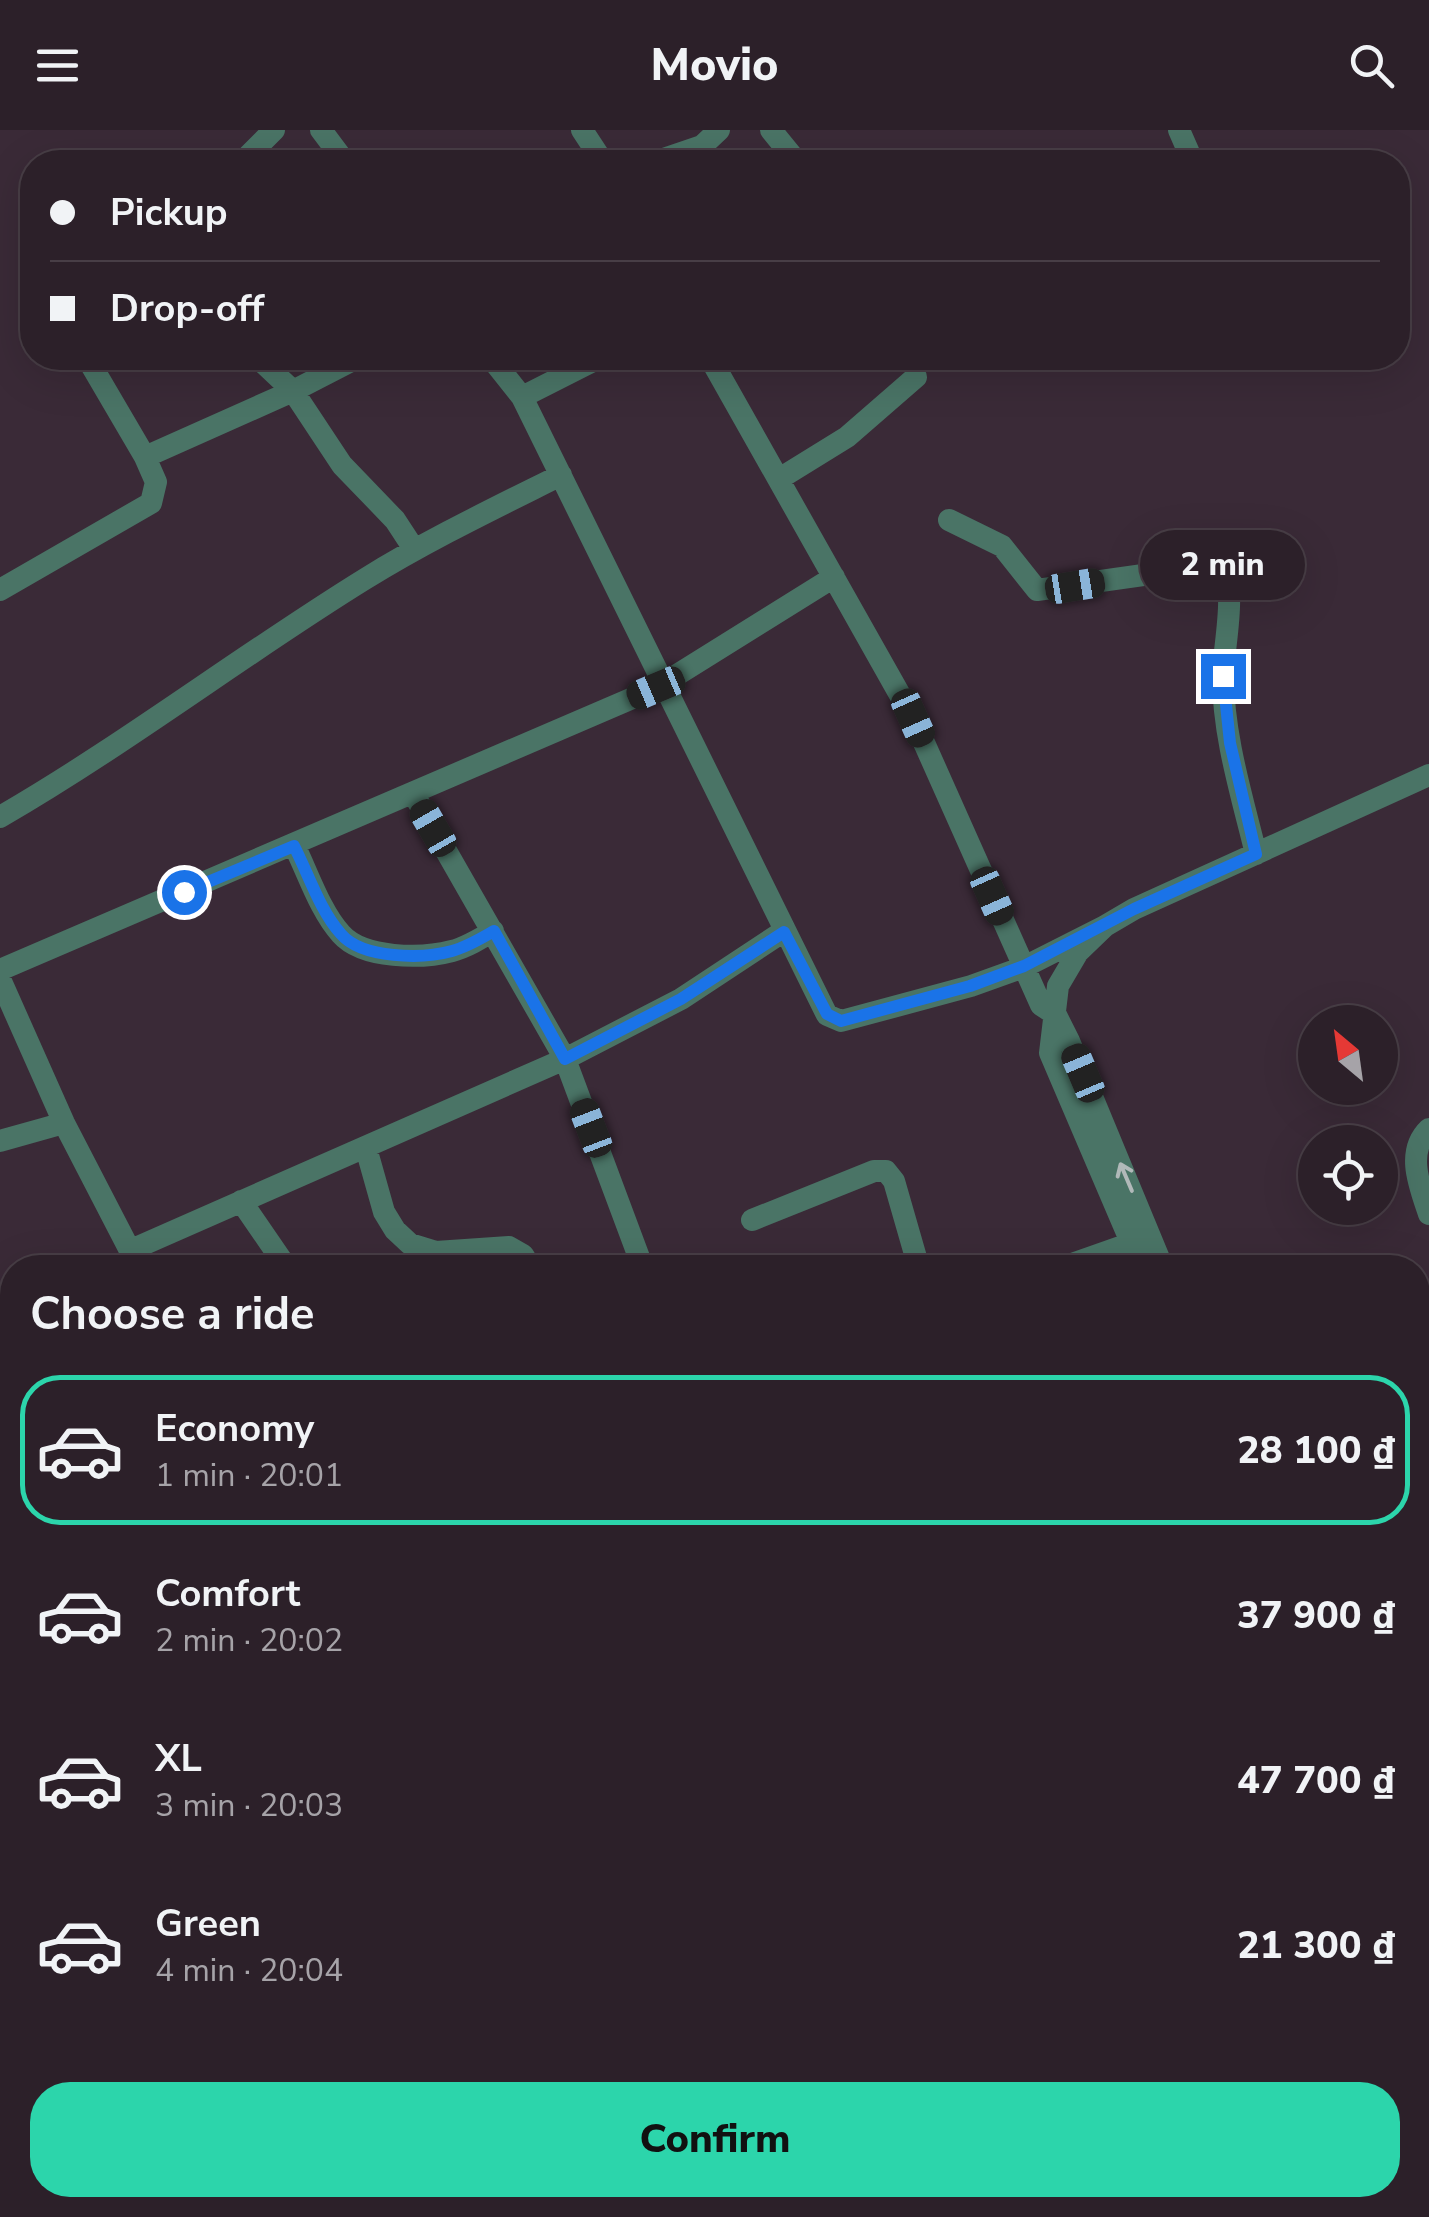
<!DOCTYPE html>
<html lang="en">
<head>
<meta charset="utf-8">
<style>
	:root { --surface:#2c2029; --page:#382d35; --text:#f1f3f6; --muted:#a6a3a8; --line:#483e46; --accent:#2cd5ab }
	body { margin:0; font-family:"Nunito Sans",sans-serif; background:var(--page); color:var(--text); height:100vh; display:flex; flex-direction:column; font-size:38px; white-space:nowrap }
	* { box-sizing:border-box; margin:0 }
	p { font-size:32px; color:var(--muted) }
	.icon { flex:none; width:55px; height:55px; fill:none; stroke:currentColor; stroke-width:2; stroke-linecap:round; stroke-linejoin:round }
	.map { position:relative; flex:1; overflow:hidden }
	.drawer { position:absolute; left:0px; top:1125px; width:1430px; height:962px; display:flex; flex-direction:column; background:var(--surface); border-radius:40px 40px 0 0; box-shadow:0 10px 40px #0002,0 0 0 2px var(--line) }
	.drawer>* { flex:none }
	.guide { position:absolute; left:20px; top:20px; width:1390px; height:220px; border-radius:40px; box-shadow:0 10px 40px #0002,0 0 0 2px var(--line); display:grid; align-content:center; height:220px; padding:0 30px; background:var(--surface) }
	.needle { width:65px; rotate:331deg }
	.controls { position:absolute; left:1298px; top:875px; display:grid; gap:20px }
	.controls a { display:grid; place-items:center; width:100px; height:100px; border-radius:50%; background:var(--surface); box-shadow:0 10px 40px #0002,0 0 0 2px var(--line); font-size:50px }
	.end { position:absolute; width:45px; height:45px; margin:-22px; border:12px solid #1a73e8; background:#fff; box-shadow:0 0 0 5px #fff }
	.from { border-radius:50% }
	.bubble { position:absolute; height:70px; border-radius:35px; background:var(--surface); box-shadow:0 10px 40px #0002,0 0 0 2px var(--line); font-size:32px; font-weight:800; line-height:70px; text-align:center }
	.car { position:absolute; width:30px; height:60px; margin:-30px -15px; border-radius:12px; box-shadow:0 0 8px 2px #0007; background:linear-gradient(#222 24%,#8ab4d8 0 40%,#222 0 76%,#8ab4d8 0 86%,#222 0) }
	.guide b { display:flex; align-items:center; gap:35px; height:95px; font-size:38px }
	.guide b+b { border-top:2px solid var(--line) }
	.guide i { width:25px; height:25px; background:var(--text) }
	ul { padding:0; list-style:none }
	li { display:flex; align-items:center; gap:30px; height:150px; margin:0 20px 15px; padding:0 10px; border:5px solid transparent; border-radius:40px }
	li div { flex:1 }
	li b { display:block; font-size:38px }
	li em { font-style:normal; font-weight:800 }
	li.selected { border-color:var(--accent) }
	li>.icon { width:90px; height:90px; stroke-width:1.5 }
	h2 { padding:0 30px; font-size:45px; line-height:120px }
	.cta { display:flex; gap:20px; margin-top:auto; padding:20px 30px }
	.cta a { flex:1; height:115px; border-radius:40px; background:var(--accent); color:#111; font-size:40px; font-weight:800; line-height:115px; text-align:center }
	header { display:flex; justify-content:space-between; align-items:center; height:130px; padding:0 30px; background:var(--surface); font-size:45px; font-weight:800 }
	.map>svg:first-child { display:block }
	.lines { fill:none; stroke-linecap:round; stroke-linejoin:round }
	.minor { stroke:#4a7466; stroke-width:22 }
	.major { stroke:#5ab79b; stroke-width:25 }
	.highway { stroke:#5fd2b0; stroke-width:30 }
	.rail { stroke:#cec2cb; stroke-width:5; stroke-dasharray:12 12; stroke-linecap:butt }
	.oneway { stroke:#b1b9b9 }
	.route { stroke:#1a73e8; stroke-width:12 }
</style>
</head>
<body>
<header><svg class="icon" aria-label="menu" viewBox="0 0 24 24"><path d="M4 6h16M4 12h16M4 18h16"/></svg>Movio<svg class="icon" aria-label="search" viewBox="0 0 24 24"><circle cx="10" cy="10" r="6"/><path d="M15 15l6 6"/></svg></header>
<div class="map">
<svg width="1429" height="2087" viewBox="0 0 1429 2087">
	<rect width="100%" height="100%" fill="#3a2a37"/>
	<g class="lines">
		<path class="minor" d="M321 0 345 32
			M582 0 603 32
			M771 0 797 32
			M1179 0 1193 32
			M242 32 274 0
			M655 32 702 16 719 0
			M87 228 145 327
			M258 228 293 261 342 335 395 390 414 419
			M491 228 522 267 827 885 841 891 971 856 1024 837 1105 796
			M710 228 913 588 1041 875 1056 885 1069 911 1163 1138
			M522 267 599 228
			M779 349 847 307 916 247
			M949 390 1002 416 1037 460 1214 435 1221 438C1238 457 1223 519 1223 546 1223 606 1242 666 1256 724
			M0 460 151 373 156 352 145 327 293 261 357 228
			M413 663 565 929 643 1138
			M0 687C126 614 242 525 365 449 428 410 495 378 561 345
			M294 715C308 743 320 781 341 804 363 829 422 829 452 821 467 817 480 809 493 801
			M0 840 656 558 834 447
			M0 849 64 993 139 1138
			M1429 999C1405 1022 1420 1057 1429 1084
			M0 1011 64 993
			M366 1018 384 1082 395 1100 410 1114 436 1122 509 1117 523 1125 531 1138
			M241 1071 287 1138
			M752 1090 874 1041H886L894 1051 919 1138
			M131 1120 565 929 681 869 784 801
			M1061 1138 1132 1113
			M1142 1138 1050 923 1058 856 1078 822 1105 796 1134 779 1429 645
			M0 1318 12 1329
			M1418 1345 1429 1344
			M1418 1680 1429 1675
			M0 1724 12 1765
			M0 1801 12 1799
			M786 2075 792 2087
			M923 2075 928 2087
			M568 2087 642 2075"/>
		<path class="major" d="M1418 1788 1429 1816
			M1316 2075 1318 2087"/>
		<path class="highway" d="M1418 1862 1429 1860
			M1418 1885 1429 1883
			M16 2087 90 2075
			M202 2087 272 2075"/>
		<path class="rail" d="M1418 1924 1429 1922
			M424 2087 496 2075"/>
	</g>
	<defs><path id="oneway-shaft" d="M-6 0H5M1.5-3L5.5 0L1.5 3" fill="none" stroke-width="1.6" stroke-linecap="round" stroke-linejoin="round" transform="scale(2.5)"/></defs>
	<use class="oneway" href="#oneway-shaft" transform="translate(1126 1047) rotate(-113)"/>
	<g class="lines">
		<path class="route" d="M184 762 294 716C308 743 320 781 341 804 362 829 423 829 452 821 467 817 480 809 494 801L565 929 681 869 784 802 827 884 841 891 970 856 1024 836 1134 779 1256 724 1230 613 1223 546"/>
	</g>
</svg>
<div class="controls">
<a><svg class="needle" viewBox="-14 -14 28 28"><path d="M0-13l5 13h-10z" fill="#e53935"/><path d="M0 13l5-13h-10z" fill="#a6a3a8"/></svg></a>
<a><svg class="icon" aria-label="locate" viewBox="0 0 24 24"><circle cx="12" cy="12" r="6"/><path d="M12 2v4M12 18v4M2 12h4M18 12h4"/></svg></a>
</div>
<i class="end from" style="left:184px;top:762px"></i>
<i class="end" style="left:1223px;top:546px"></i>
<div class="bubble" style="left:1140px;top:400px;width:165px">2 min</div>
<i class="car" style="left:1075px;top:456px;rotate:81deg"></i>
<i class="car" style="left:656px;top:558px;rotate:247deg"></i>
<i class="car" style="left:913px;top:588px;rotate:156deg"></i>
<i class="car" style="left:433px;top:698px;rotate:330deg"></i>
<i class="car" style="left:992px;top:766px;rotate:156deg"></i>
<i class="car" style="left:1083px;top:943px;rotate:337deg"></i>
<i class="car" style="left:591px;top:998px;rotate:339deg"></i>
<div class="guide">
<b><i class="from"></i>Pickup</b>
<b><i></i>Drop-off</b>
</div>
<section class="drawer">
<h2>Choose a ride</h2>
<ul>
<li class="selected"><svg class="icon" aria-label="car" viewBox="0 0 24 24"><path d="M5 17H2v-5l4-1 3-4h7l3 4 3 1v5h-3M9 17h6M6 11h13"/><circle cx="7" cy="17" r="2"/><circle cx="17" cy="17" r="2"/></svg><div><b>Economy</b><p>1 min · 20:01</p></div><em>28 100 ₫</em></li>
<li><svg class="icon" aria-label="car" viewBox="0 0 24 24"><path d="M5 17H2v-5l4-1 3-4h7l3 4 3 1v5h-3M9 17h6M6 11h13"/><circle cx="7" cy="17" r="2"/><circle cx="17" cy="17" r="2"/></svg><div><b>Comfort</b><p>2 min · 20:02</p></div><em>37 900 ₫</em></li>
<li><svg class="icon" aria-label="car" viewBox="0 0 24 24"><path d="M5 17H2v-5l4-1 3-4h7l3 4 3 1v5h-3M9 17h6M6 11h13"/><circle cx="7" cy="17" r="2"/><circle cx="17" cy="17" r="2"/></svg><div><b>XL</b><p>3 min · 20:03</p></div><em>47 700 ₫</em></li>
<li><svg class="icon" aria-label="car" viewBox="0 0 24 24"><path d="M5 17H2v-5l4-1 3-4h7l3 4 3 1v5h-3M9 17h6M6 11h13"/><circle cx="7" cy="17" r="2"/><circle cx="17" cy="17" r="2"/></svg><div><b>Green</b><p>4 min · 20:04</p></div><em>21 300 ₫</em></li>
</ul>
<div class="cta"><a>Confirm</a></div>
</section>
</div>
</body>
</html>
